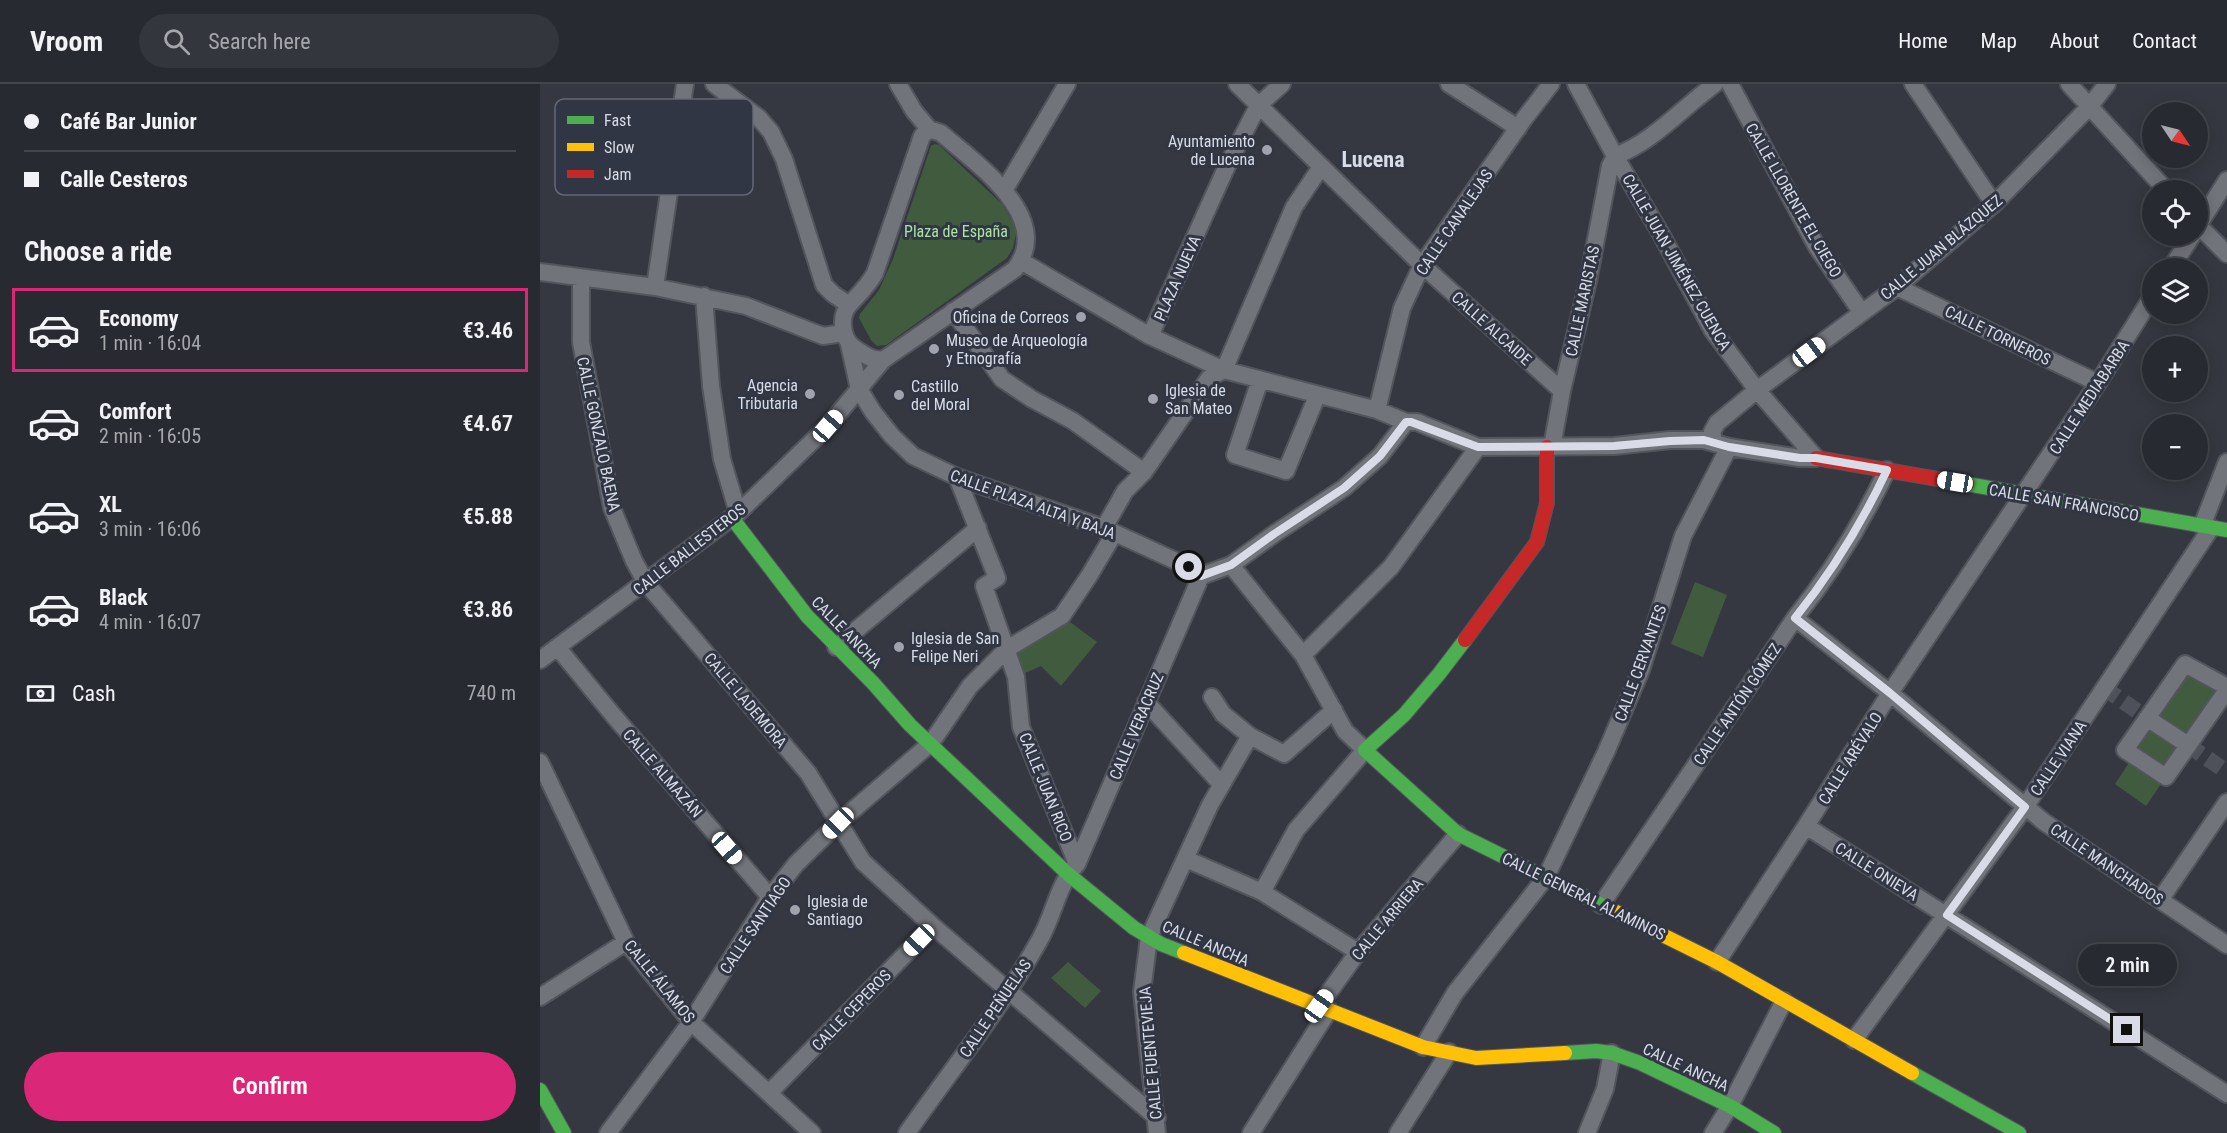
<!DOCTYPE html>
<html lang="en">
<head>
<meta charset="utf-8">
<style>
	:root { --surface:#282a31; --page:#34363d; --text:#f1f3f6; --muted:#a5a7ab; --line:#44464d; --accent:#db2777 }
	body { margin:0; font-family:"Roboto Condensed",sans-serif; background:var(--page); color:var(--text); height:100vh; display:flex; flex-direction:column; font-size:22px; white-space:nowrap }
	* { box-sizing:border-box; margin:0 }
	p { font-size:20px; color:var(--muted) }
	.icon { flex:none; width:33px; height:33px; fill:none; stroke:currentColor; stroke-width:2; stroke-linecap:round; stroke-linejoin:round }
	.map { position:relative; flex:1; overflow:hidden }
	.sheet { display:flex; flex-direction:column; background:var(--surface); width:540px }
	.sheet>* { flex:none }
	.top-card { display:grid; align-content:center; height:132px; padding:0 24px; background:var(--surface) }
	.needle { width:39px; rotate:125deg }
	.fabs { position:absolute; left:1602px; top:18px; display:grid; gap:12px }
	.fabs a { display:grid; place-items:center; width:66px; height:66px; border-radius:50%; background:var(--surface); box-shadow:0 3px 15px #0003,0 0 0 2px var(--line); font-size:30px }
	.end { position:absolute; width:27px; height:27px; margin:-14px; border:8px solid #d9dce6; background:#111; box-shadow:0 0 0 3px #111 }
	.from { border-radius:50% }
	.bubble { position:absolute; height:42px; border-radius:21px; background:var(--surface); box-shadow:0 3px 15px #0003,0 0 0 2px var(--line); font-size:20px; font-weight:600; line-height:42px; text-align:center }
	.car { position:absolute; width:18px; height:36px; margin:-18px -9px; border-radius:8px; box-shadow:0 0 4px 2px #0007; background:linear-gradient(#fff 24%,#345 0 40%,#fff 0 76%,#345 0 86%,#fff 0) }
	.top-card b { display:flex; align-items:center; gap:21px; height:57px; font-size:22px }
	.top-card b+b { border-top:2px solid var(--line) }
	.top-card i { width:15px; height:15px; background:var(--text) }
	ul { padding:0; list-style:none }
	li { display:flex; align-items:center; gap:18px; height:84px; margin:0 12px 9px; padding:0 12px; border:3px solid transparent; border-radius:0px }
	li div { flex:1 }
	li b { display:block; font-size:22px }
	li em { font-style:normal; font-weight:600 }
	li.selected { border-color:var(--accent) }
	li>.icon { width:54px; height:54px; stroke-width:1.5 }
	h2 { padding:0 24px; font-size:27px; line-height:72px }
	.pay { display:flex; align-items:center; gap:15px; height:66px; padding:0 24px; font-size:22px }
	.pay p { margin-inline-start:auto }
	.button { display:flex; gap:12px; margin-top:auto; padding:12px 24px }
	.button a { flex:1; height:69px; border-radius:36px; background:var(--accent); color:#fff; font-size:24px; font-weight:600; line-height:69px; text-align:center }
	header { display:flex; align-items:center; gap:36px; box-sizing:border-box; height:84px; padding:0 30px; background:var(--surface); border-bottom:2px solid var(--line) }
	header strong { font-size:28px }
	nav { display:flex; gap:33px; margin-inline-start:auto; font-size:21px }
	.search { width:420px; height:54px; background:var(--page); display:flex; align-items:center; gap:15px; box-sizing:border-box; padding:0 21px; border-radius:33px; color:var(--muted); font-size:22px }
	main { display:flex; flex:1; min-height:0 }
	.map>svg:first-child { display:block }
	.green { fill:#415b3e }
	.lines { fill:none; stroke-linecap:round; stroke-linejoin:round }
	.street-tunnel { stroke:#4e515a; stroke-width:16; stroke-dasharray:16 8; stroke-linecap:butt }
	.street-casing { stroke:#53555d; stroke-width:20 }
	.fast-casing { stroke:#53555d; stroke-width:16 }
	.slow-casing { stroke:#53555d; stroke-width:16 }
	.jam-casing { stroke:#53555d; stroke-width:16 }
	.street { stroke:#72747b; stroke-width:16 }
	.fast { stroke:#4caf50; stroke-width:14 }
	.slow { stroke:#ffc107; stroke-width:14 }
	.jam { stroke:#c62828; stroke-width:14 }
	.route { stroke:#d9dce6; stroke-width:8 }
	.poi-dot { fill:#a0a3ac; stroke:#313645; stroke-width:2 }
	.labels { text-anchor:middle; stroke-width:6; stroke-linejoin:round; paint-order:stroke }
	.poi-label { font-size:16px; fill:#d9dce6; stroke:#313645; text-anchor:start }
	.street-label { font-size:16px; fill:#d9dce6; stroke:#313645 }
	.park-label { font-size:16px; fill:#ace3a1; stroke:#313645 }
	.district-label { font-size:22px; font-weight:bold; fill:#d9dce6; stroke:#313645 }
	.key { fill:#313645; stroke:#636875; stroke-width:1.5 }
	.key-label { font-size:16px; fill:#d9dce6 }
</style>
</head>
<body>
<header>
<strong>Vroom</strong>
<div class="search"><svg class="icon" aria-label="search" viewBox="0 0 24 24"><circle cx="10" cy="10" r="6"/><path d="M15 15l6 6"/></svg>Search here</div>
<nav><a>Home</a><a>Map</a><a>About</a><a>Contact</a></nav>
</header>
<main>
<section class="sheet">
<div class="top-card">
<b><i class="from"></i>Café Bar Junior</b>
<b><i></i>Calle Cesteros</b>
</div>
<h2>Choose a ride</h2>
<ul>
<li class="selected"><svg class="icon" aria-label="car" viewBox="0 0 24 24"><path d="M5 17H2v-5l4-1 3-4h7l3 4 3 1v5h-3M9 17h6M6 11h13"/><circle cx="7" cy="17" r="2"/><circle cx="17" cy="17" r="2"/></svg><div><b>Economy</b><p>1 min · 16:04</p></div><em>€3.46</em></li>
<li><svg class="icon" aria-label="car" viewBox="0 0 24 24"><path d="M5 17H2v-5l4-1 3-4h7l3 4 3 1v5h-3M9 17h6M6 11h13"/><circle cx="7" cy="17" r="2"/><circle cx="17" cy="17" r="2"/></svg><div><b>Comfort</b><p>2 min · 16:05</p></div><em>€4.67</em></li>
<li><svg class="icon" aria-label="car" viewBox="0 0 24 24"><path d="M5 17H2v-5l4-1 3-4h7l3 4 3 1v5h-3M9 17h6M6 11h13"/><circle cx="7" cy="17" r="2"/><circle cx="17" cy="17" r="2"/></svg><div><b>XL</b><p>3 min · 16:06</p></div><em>€5.88</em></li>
<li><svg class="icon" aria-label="car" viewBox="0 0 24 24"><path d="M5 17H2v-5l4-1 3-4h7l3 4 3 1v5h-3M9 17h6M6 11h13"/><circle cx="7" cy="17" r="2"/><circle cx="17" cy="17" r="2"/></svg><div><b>Black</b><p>4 min · 16:07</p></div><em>€3.86</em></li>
</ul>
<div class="pay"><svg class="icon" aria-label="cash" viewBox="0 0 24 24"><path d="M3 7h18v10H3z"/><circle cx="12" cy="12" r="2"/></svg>Cash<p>740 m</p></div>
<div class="button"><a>Confirm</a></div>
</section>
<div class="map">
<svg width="1687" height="1049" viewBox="0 0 1687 1049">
	<rect width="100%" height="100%" fill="#363841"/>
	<path class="green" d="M395 60 399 61 462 120 477 145 473 164 467 174 346 261 337 262 331 256 319 234 320 230 339 206 353 175 391 62Z
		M1155 498 1187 511 1163 573 1131 560Z
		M522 532 557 558 521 602 501 582 476 593 467 565Z
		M1645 580 1687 603 1606 722 1575 700 1593 673 1585 666Z
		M528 878 561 907 545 924 511 894Z"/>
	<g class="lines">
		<path class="street-tunnel" d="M1564 604 1607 634
			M1648 661 1687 688"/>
		<defs>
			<path id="street" d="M174 0 219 34 231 48 244 75 284 201 293 210 309 221
				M358 0 374 27 389 45
				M697 0 882 181 1022 307
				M909 0 978 44
				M1036 0 1075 72 1121 150 1173 247 1217 306 1276 374
				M1190 0 1277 163 1322 229
				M1373 0 1454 120
				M1529 0 1626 106
				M465 105 527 0
				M1658 141 1687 170
				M1658 142 1687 96
				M481 177 610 252 684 286 837 326 866 338H877L938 363 1074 362 1130 356H1164L1189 363 1260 374H1276
				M1631 184 1652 152
				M0 188 115 203 206 222 283 252 303 249
				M41 194V258L72 424 94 477 106 499 268 689 323 778 393 842 617 1034
				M115 203 145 0
				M1357 203 1558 299
				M164 212 171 302 182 375 198 429
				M413 227 462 295 492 315 533 337 604 388
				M610 252 687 82 718 22 742 0
				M309 260 319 305 333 328 352 352 373 372 417 393 564 444 649 483 661 492 691 481 734 450 804 404 840 372 866 338
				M343 276C331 276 323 270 313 263 302 254 299 233 309 221 319 210 328 202 335 189L382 52 389 45
				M684 286 754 123 781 83
				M720 296 695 371 746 387 777 312
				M837 326 862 224 882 181 984 35 1011 0
				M1174 357 1172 348 1177 339 1217 306 1357 203 1454 120 1549 23 1567 0
				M1012 363 1022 307 1048 197 1070 82 1075 72C1113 58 1142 24 1175 0
				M417 393 457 494 444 502 476 593 481 643 537 780
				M1662 442 1687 378
				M564 444 585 407 604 388 669 294 684 286
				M691 481 763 571 805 647 825 666 756 746 722 808
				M1255 534 1350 609 1504 738 1687 861
				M296 563 438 444
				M18 564 73 631 230 813
				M763 571 851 483 938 363
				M0 576 198 429 288 342 343 276 475 185C515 133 435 79 401 49L389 45
				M1687 603 1645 580 1585 666 1626 693 1687 606
				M672 613 683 630 710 652
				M606 618 682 701
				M1607 634 1648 661
				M0 678 86 858 151 938 272 1049
				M1266 742 1687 1010
				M646 775 722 808 818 868
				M1620 816 1687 718
				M1061 821 1255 534C1292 488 1322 439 1347 386
				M1177 878 1266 742 1350 609 1558 299 1612 213
				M0 913 86 858
				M779 922 818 868 918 750
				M1314 956 1485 723 1671 444
				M883 963 915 909 1006 793 1066 668 1101 586 1143 452 1189 363
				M229 1009 393 842
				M68 1049 151 938 230 813 256 780 298 739 391 659 430 602 467 565 522 532 549 492 571 455 564 444
				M367 1049C411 986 461 925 499 857 514 832 517 801 537 780L661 492
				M617 1049 602 908 609 853 670 721 710 652 744 670 794 626
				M711 1049 789 926
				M858 1049 909 968
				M1047 1049 1065 1005 1072 969
				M1173 1049 1190 1022 1244 917"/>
			<path id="fast" d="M1427 400 1687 446
				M192 434 267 532 333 599 370 641 528 790 594 844 621 860 644 869
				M925 556 899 590 864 631 825 666 918 750 1076 828
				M1025 969 1056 967 1072 969 1100 979 1190 1022 1234 1049
				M1372 989 1479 1049
				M0 1006 24 1049"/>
			<path id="slow" d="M1076 828 1177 878 1372 989
				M644 869 883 963 936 974 1025 969"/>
			<path id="jam" d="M1276 374 1427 400
				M925 556 997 458 1007 419V363"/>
		</defs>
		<use href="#street" class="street-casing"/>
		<use href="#fast" class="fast-casing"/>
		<use href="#slow" class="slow-casing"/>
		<use href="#jam" class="jam-casing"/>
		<use href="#street" class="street"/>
		<use href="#fast" class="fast"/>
		<use href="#slow" class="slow"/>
		<use href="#jam" class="jam"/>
	</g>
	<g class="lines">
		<path class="route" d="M649 483 661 492 691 481 734 450 804 404 840 372 866 338H871L938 363 1074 362 1130 357 1164 356 1189 363 1260 374H1276L1347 386C1322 439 1292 488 1255 534L1350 609 1485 723 1407 831 1587 946"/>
	</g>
	<g class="poi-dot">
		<circle cx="727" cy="66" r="6"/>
		<circle cx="541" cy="233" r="6"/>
		<circle cx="394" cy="265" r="6"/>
		<circle cx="270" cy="310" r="6"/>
		<circle cx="359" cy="311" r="6"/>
		<circle cx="613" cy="315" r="6"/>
		<circle cx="359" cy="563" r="6"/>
		<circle cx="255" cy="826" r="6"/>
	</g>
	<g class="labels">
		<g class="poi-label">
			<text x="715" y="63" text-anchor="end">Ayuntamiento<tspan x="715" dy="18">de Lucena</tspan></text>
			<text x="529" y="239" text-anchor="end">Oficina de Correos</text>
			<text x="406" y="262">Museo de Arqueología<tspan x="406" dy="18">y Etnografía</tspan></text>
			<text x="258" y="307" text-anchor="end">Agencia<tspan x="258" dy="18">Tributaria</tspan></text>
			<text x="371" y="308">Castillo<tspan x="371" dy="18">del Moral</tspan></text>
			<text x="625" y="312">Iglesia de<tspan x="625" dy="18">San Mateo</tspan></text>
			<text x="371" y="560">Iglesia de San<tspan x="371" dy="18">Felipe Neri</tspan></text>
			<text x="267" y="823">Iglesia de<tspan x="267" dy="18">Santiago</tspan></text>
		</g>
		<g class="street-label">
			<text transform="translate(1254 116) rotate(60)" y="6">CALLE LLORENTE EL CIEGO</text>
			<text transform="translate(914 138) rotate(-56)" y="6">CALLE CANALEJAS</text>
			<text transform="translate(1401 163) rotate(-40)" y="6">CALLE JUAN BLÁZQUEZ</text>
			<text transform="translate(1137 178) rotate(60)" y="6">CALLE JUAN JIMÉNEZ CUENCA</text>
			<text transform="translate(637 194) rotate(-66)" y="6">PLAZA NUEVA</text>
			<text transform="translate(1042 217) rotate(-78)" y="6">CALLE MARISTAS</text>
			<text transform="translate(952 244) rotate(42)" y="6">CALLE ALCAIDE</text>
			<text transform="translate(1458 251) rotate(26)" y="6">CALLE TORNEROS</text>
			<text transform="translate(1549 313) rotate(-57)" y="6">CALLE MEDIABARBA</text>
			<text transform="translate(59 350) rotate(78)" y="6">CALLE GONZALO BAENA</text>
			<text transform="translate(1524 418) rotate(10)" y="6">CALLE SAN FRANCISCO</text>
			<text transform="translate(493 420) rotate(20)" y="6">CALLE PLAZA ALTA Y BAJA</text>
			<text transform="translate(149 465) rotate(-38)" y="6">CALLE BALLESTEROS</text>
			<text transform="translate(307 548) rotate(46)" y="6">CALLE ANCHA</text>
			<text transform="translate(1100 579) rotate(-70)" y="6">CALLE CERVANTES</text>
			<text transform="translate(206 616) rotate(50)" y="6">CALLE LADEMORA</text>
			<text transform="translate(1197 620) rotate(-56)" y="6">CALLE ANTÓN GÓMEZ</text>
			<text transform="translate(596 642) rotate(-67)" y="6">CALLE VERACRUZ</text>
			<text transform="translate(1310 674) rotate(-58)" y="6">CALLE ARÉVALO</text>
			<text transform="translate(1518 674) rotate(-56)" y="6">CALLE VIANA</text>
			<text transform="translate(123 689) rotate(49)" y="6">CALLE ALMAZÁN</text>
			<text transform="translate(506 703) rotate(68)" y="6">CALLE JUAN RICO</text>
			<text transform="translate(1567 780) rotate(34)" y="6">CALLE MANCHADOS</text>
			<text transform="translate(1337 787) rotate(32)" y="6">CALLE ONIEVA</text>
			<text transform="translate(1044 812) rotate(26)" y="6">CALLE GENERAL ALAMINOS</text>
			<text transform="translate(847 835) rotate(-50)" y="6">CALLE ARRIERA</text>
			<text transform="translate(215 841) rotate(-56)" y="6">CALLE SANTIAGO</text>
			<text transform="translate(666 859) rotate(23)" y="6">CALLE ANCHA</text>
			<text transform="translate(120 897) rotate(51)" y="6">CALLE ÁLAMOS</text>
			<text transform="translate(455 924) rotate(-56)" y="6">CALLE PEÑUELAS</text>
			<text transform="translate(311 926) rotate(-46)" y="6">CALLE CEPEROS</text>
			<text transform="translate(610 969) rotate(-95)" y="6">CALLE FUENTEVIEJA</text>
			<text transform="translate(1146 983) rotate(25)" y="6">CALLE ANCHA</text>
		</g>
		<g class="park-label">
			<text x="416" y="153">Plaza de España</text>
		</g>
		<g class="district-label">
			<text x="833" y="83">Lucena</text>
		</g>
	</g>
	<rect x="15" y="15" width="198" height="96" rx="9" class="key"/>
	<rect x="27" y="32" width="27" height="8" fill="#4caf50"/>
	<rect x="27" y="59" width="27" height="8" fill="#ffc107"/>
	<rect x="27" y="86" width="27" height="8" fill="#c62828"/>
	<g class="key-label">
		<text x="64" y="42">Fast</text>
		<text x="64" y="69">Slow</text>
		<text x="64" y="96">Jam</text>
	</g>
</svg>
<div class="fabs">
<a><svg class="needle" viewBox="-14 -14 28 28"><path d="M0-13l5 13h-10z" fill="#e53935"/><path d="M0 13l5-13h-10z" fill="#a5a7ab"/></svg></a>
<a><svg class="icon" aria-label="locate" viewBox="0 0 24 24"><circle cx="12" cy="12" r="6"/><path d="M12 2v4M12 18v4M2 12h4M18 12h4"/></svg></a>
<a><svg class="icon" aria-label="layers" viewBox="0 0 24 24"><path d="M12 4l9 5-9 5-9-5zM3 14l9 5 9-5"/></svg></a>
<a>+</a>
<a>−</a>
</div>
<i class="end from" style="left:649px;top:483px"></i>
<i class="end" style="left:1587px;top:946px"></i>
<div class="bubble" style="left:1538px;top:860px;width:99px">2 min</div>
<i class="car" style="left:1269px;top:268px;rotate:53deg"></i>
<i class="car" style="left:288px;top:342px;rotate:41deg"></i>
<i class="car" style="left:1415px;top:398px;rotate:280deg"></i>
<i class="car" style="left:298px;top:739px;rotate:225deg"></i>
<i class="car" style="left:187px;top:764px;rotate:139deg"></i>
<i class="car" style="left:379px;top:856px;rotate:224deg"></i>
<i class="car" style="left:779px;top:922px;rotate:35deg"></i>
</div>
</main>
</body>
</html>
